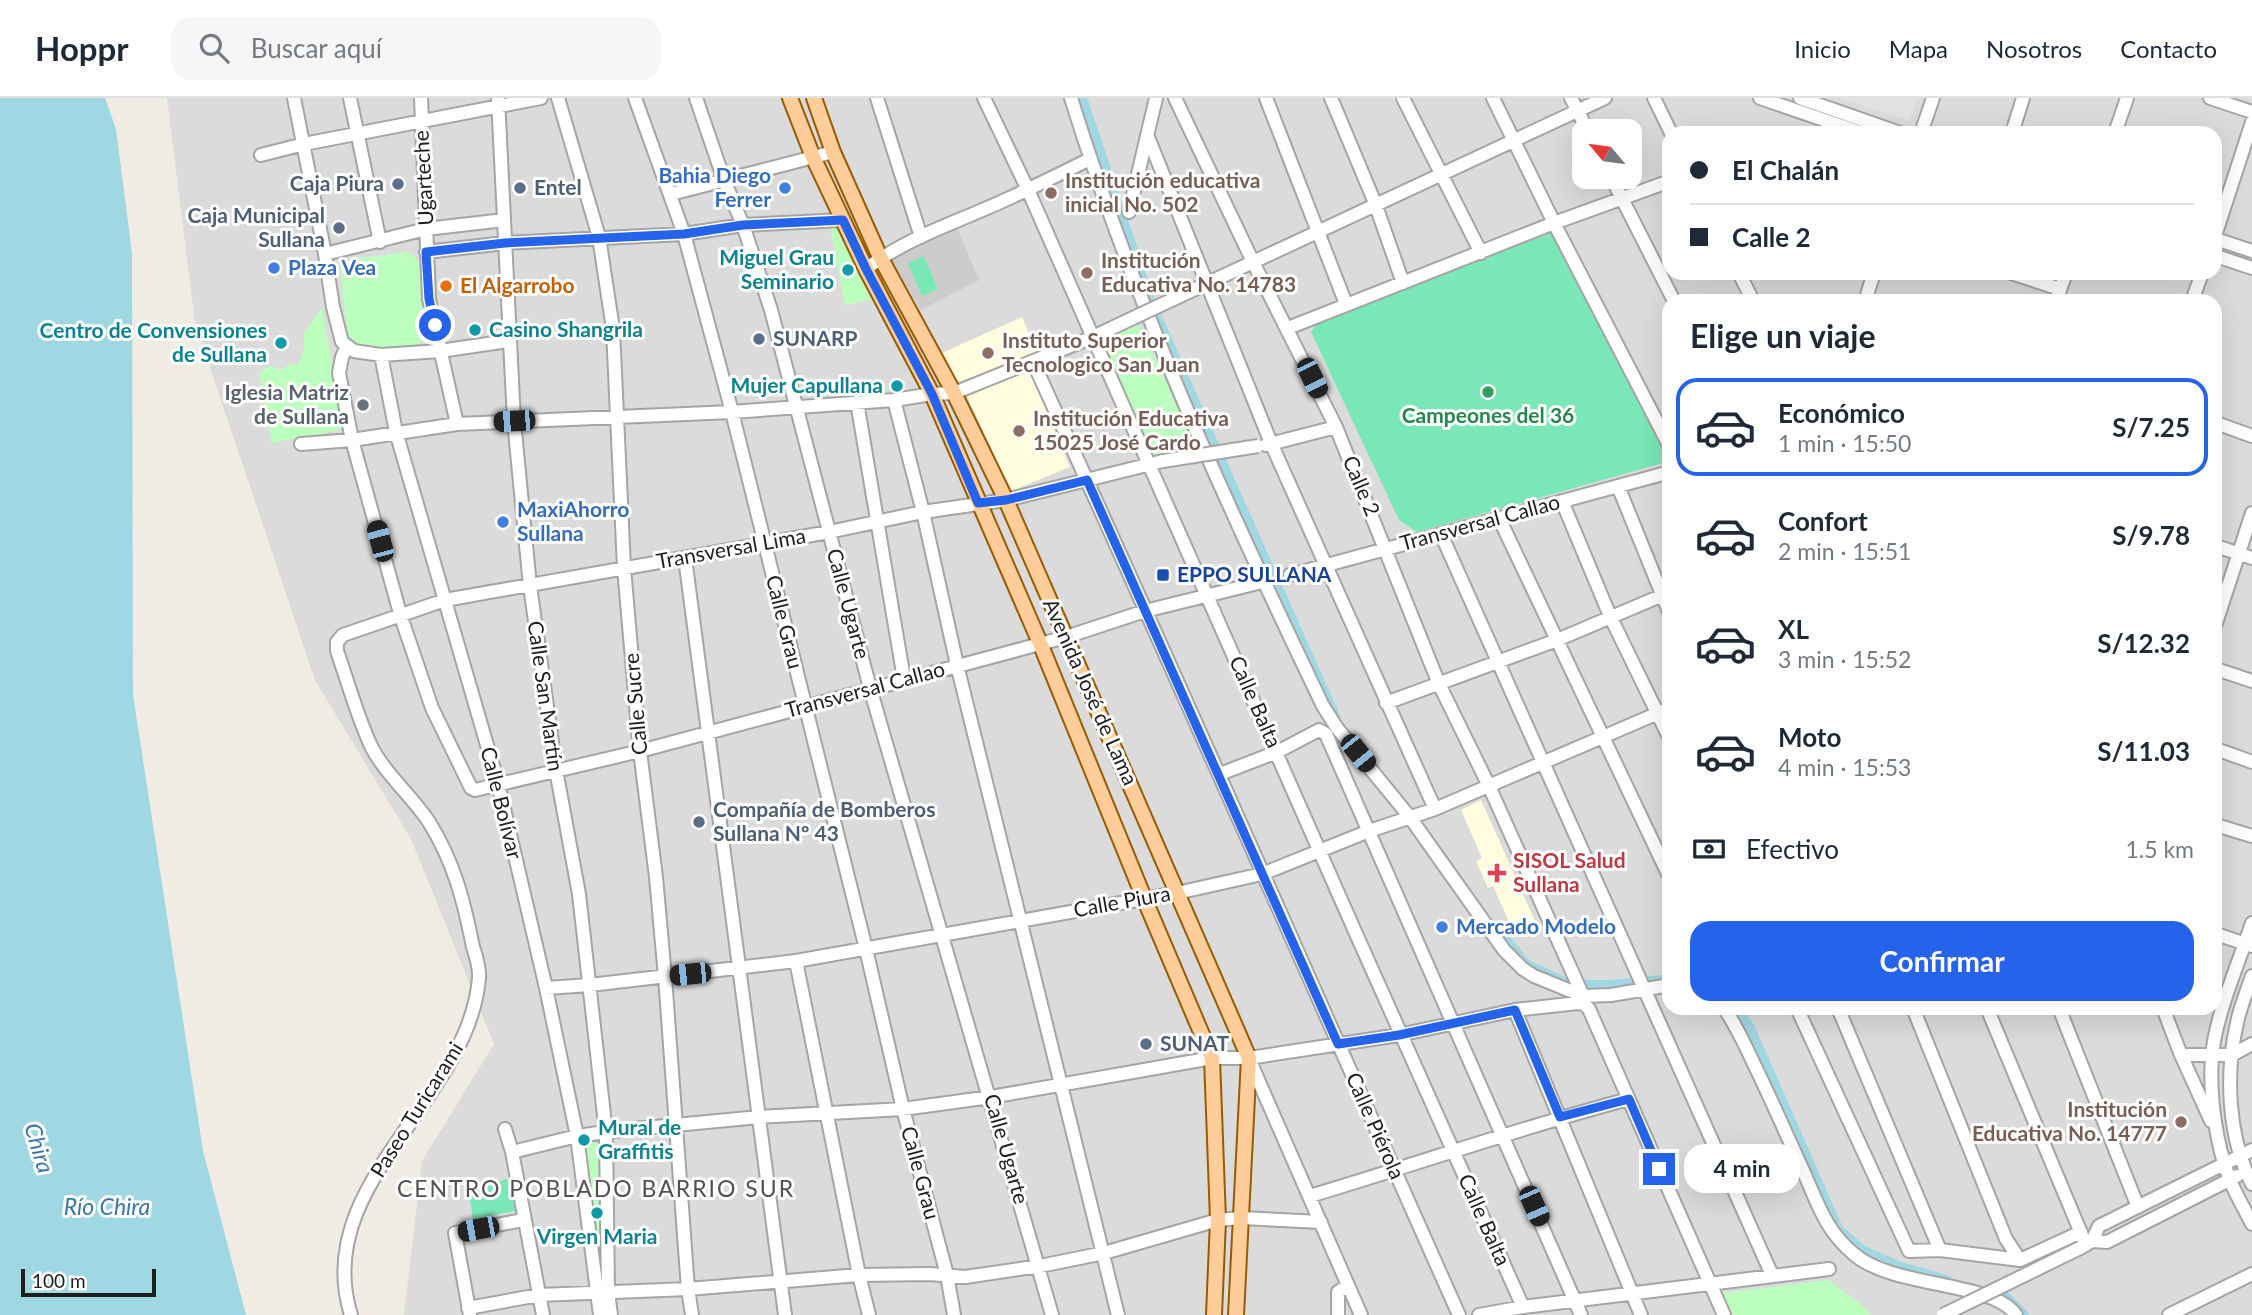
<!DOCTYPE html>
<html lang="es">
<head>
<meta charset="utf-8">
<style>
	:root { --surface:#fff; --page:#f6f6f7; --text:#1f2937; --muted:#747a83; --line:#e0e1e3; --accent:#2563eb }
	body { margin:0; font-family:Lato,sans-serif; background:var(--page); color:var(--text); height:100vh; display:flex; flex-direction:column; font-size:26px; white-space:nowrap }
	* { box-sizing:border-box; margin:0 }
	p { font-size:23px; color:var(--muted) }
	.icon { flex:none; width:38px; height:38px; fill:none; stroke:currentColor; stroke-width:2; stroke-linecap:round; stroke-linejoin:round }
	.map { position:relative; flex:1; overflow:hidden }
	.details { position:absolute; left:1662px; top:196px; width:560px; height:721px; display:flex; flex-direction:column; background:var(--surface); border-radius:21px; box-shadow:0 7px 28px #0002 }
	.details>* { flex:none }
	.guide { position:absolute; left:1662px; top:28px; width:560px; height:154px; border-radius:21px; box-shadow:0 7px 28px #0002; display:grid; align-content:center; height:154px; padding:0 28px; background:var(--surface) }
	.needle { width:46px; rotate:299deg }
	.buttons { position:absolute; left:1572px; top:21px; display:grid; gap:14px }
	.buttons a { display:grid; place-items:center; width:70px; height:70px; border-radius:14px; background:var(--surface); box-shadow:0 7px 28px #0002; font-size:35px }
	.scale { position:absolute; left:21px; bottom:18px; width:135px; box-sizing:border-box; padding-left:7px; border:4px solid #1e1e1e; border-top:0; font-size:19px; line-height:24px; white-space:nowrap; color:#1e1e1e; -webkit-text-stroke:5px #fff; paint-order:stroke }
	.end { position:absolute; width:32px; height:32px; margin:-16px; border:9px solid #2563eb; background:#fff; box-shadow:0 0 0 4px #fff }
	.from { border-radius:50% }
	.bubble { position:absolute; height:49px; border-radius:21px; background:var(--surface); box-shadow:0 7px 28px #0002; font-size:23px; font-weight:700; line-height:49px; text-align:center }
	.car { position:absolute; width:21px; height:42px; margin:-21px -10px; border-radius:9px; box-shadow:0 0 5px 2px #0007; background:linear-gradient(#222 24%,#8ab4d8 0 40%,#222 0 76%,#8ab4d8 0 86%,#222 0) }
	.guide b { display:flex; align-items:center; gap:24px; height:66px; font-size:26px }
	.guide b+b { border-top:2px solid var(--line) }
	.guide i { width:18px; height:18px; background:var(--text) }
	ul { padding:0; list-style:none }
	li { display:flex; align-items:center; gap:21px; height:98px; margin:0 14px 10px; padding:0 14px; border:4px solid transparent; border-radius:21px }
	li div { flex:1 }
	li b { display:block; font-size:26px }
	li em { font-style:normal; font-weight:700 }
	li.active { border-color:var(--accent) }
	li>.icon { width:63px; height:63px; stroke-width:1.5 }
	h2 { padding:0 28px; font-size:32px; line-height:84px }
	.pay { display:flex; align-items:center; gap:18px; height:77px; padding:0 28px; font-size:26px }
	.pay p { margin-inline-start:auto }
	.action { display:flex; gap:14px; margin-top:auto; padding:14px 28px }
	.action a { flex:1; height:80px; border-radius:21px; background:var(--accent); color:#fff; font-size:28px; font-weight:700; line-height:80px; text-align:center }
	header { display:flex; align-items:center; gap:42px; box-sizing:border-box; height:98px; padding:0 35px; background:var(--surface); border-bottom:2px solid var(--line) }
	header strong { font-size:33px }
	nav { display:flex; gap:38px; margin-inline-start:auto; font-size:24px }
	.search { width:490px; height:63px; background:var(--page); display:flex; align-items:center; gap:18px; box-sizing:border-box; padding:0 24px; border-radius:21px; color:var(--muted); font-size:26px }
	.map>svg:first-child { display:block }
	.residential { fill:#dcdbdb; fill-rule:evenodd }
	.education { fill:#fffddd }
	.religious { fill:#ccc }
	.park { fill:#bcfebd }
	.pitch { fill:#79e7b6 }
	.parking { fill:#e2e2e2 }
	.water { fill:#9fd7e2 }
	.lines { fill:none; stroke-linecap:round; stroke-linejoin:round }
	.canal { stroke:#9fd7e2; stroke-width:10 }
	.minor-casing { stroke:#a5a5a5; stroke-width:16 }
	.major-casing { stroke:#985c00; stroke-width:18 }
	.minor { stroke:#fff; stroke-width:12 }
	.major { stroke:#ffcd99; stroke-width:14 }
	.minor-bridge-casing { stroke:#a5a5a5; stroke-width:16; stroke-linecap:butt }
	.minor-bridge { stroke:#fff; stroke-width:12 }
	.route { stroke:#2563eb; stroke-width:9 }
	.service-dot { fill:#5c6f8a; stroke:#fff; stroke-width:2.5 }
	.shop-dot { fill:#3f7fe0; stroke:#fff; stroke-width:2.5 }
	.education-dot { fill:#8d6e63; stroke:#fff; stroke-width:2.5 }
	.culture-dot { fill:#0f9aa8; stroke:#fff; stroke-width:2.5 }
	.food-dot { fill:#e8710a; stroke:#fff; stroke-width:2.5 }
	.leisure-dot { fill:#2e9e5b; stroke:#fff; stroke-width:2.5 }
	.worship-dot { fill:#6b7280; stroke:#fff; stroke-width:2.5 }
	.transit-dot { fill:#1a4fb4; stroke:#fff; stroke-width:2.5 }
	.health-dot { fill:#e0444e; stroke:#fff; stroke-width:2.5 }
	.labels { text-anchor:middle; stroke-width:6; stroke-linejoin:round; paint-order:stroke }
	.shop-label { font-size:21px; font-weight:bold; fill:#366cbe; stroke:#fff; text-anchor:start }
	.street-label { font-size:21px; fill:#1e1e1e; stroke:#fff }
	.education-label { font-size:21px; font-weight:bold; fill:#785e54; stroke:#fff; text-anchor:start }
	.service-label { font-size:21px; font-weight:bold; fill:#4e5e75; stroke:#fff; text-anchor:start }
	.culture-label { font-size:21px; font-weight:bold; fill:#0d838f; stroke:#fff; text-anchor:end }
	.food-label { font-size:21px; font-weight:bold; fill:#c56008; stroke:#fff; text-anchor:start }
	.worship-label { font-size:21px; font-weight:bold; fill:#5b616d; stroke:#fff; text-anchor:end }
	.leisure-label { font-size:21px; font-weight:bold; fill:#27864d; stroke:#fff }
	.transit-label { font-size:21px; font-weight:bold; fill:#164399; stroke:#fff; text-anchor:start }
	.health-label { font-size:21px; font-weight:bold; fill:#be3a42; stroke:#fff; text-anchor:start }
	.water-label { font-size:23px; font-style:italic; fill:#3c78a6; stroke:#fff }
	.neighbourhood-label { font-size:23px; letter-spacing:2px; fill:#515151; stroke:#fff }
</style>
</head>
<body>
<header>
<strong>Hoppr</strong>
<div class="search"><svg class="icon" aria-label="search" viewBox="0 0 24 24"><circle cx="10" cy="10" r="6"/><path d="M15 15l6 6"/></svg>Buscar aquí</div>
<nav><a>Inicio</a><a>Mapa</a><a>Nosotros</a><a>Contacto</a></nav>
</header>
<div class="map">
<svg width="2252" height="1217" viewBox="0 0 2252 1217">
	<rect width="100%" height="100%" fill="#f0ebe3"/>
	<path class="residential" d="M167 0H2252V1217H404L422 1063 494 946 411 741 315 582 195 225ZM1584 33H1629V79H1584ZM1670 35H2216V175H1670ZM1670 203H2216V910H1670Z"/>
	<path class="education" d="M1022 219 1037 254 956 288 940 256Z
		M1028 270 1070 369 1011 393 967 298Z
		M1481 702 1535 823 1513 833 1493 788 1488 790 1476 763 1482 760 1461 712Z"/>
	<path class="religious" d="M957 130 979 182 921 212 891 161Z"/>
	<path class="park" d="M843 122 875 200 845 208 829 124Z
		M408 154 418 162 429 235 416 248 362 252 348 240 340 171 350 161Z
		M322 210 344 331 272 345 259 274 269 268 282 272 289 266 298 267 304 250V234Z
		M1132 226 1141 230 1192 342 1191 351 1153 357 1101 240Z
		M604 1041 605 1181H598L582 1047Z
		M1829 1182 1869 1213 1870 1217H1733L1730 1212 1723 1209 1720 1202 1723 1195Z"/>
	<path class="pitch" d="M1551 135 1557 138 1668 355 1663 365 1417 434 1399 422 1311 234 1319 223Z
		M924 158 938 191 922 198 908 165Z
		M508 1081 515 1113 473 1121 468 1090Z"/>
	<path class="parking" d="M1840 0H1917L1909 23Z"/>
	<path class="water" d="M0 0H105L116 31 132 156 133 597 203 1053 246 1217H0Z"/>
	<g class="lines">
		<path class="canal" d="M1082 0 1151 206 1335 618
			M1494 828 1526 866 1570 887H1613L1670 881
			M1737 910 1750 930 1838 1131 1862 1152 1898 1168 1947 1182
			M1988 1193 2004 1197 2024 1217"/>
		<defs>
			<path id="minor" d="M294 0 325 156 333 209 342 244 354 253 381 257 440 253 508 243
				M350 0 380 144
				M421 0 429 201 457 326
				M498 0 514 323 530 488 556 672 579 796 606 1035 608 1194 611 1217
				M558 0 599 139 613 231 624 470 640 653 656 779 665 879 688 1191 692 1217
				M635 0 684 136 732 314 866 851 903 1011 947 1177 954 1217
				M696 0 724 82 743 127 771 212 870 590 1052 1217
				M877 0 921 139
				M984 0 1028 92C1193 464 1355 838 1523 1209
				M1071 0C1136 210 1228 410 1323 608L1337 630 1409 718 1504 852 1523 871 1534 878 1583 898 1611 897 1670 887
				M1175 0 1253 164 1336 329 1439 586 1489 688 1583 898
				M1266 0 1346 206
				M1331 0 1375 105 1403 185
				M1403 0 1481 155
				M1493 0 1554 125 1670 349
				M1571 0 1588 33
				M1654 0 1671 35
				M1760 0 1862 35
				M1800 0 1900 35
				M2210 0 2252 14
				M1921 35 1933 0
				M2012 35 2023 0
				M2115 35 2127 0
				M1148 39 1271 345 1435 711
				M261 57 304 46 541 0
				M1611 79 1674 203
				M671 96 833 54
				M1129 114 1156 0
				M2216 135 2252 24
				M2216 141 2252 153
				M426 154 505 145 684 136 743 127 843 122
				M325 156 426 131 504 122
				M2216 158 2252 170
				M866 171C902 143 946 128 987 110 1022 95 1056 78 1090 61
				M1739 175 1753 203
				M2011 175 2060 191
				M1865 203 1874 175
				M2056 203 2066 175
				M2192 203 2202 175
				M1165 205 1605 0
				M1288 230 1554 125 1670 83
				M347 248 342 259 339 275 352 342 401 519 432 610 471 690 475 692 640 653 1066 539 1145 513 1258 485
				M381 257 396 334 498 685 546 890 577 1038 600 1217
				M1033 264C1178 580 1317 899 1459 1217
				M894 302 923 414 957 567 1118 1217
				M857 304 904 581
				M2216 325 2252 338
				M301 346 352 342 457 326 732 314 894 302 932 296 954 295 1093 239 1133 220
				M1266 347 1336 329
				M1618 388 1670 516
				M1562 403 1610 518 1670 641
				M1499 420 1670 780
				M1441 436 1772 1177
				M2216 448 2252 460
				M685 460 785 1217
				M1290 477 1670 374
				M2216 525 2252 415
				M2216 571 2252 583
				M1386 605 1557 542 1670 494
				M2216 651 2252 664
				M1220 676 1277 654 1319 632 1326 636 1581 1217
				M2216 727 2252 738
				M2252 825C2239 864 2214 921 2212 960 2209 997 2216 1047 2230 1082 2236 1097 2245 1112 2252 1126
				M2216 836 2252 848
				M796 863 859 1177 869 1217
				M2252 878C2247 893 2240 909 2237 925 2225 976 2228 1040 2252 1086
				M546 890 590 887 796 863 1177 795 1262 776 1369 733 1435 711 1670 610
				M1724 910C1736 927 1745 947 1754 966 1772 1003 1788 1040 1805 1077 1819 1109 1827 1134 1855 1157 1894 1190 1993 1183 2016 1217
				M1797 910 1909 1153 1940 1152 2020 1162 2081 1134
				M1838 910 1940 1152
				M1913 910 2006 1141 2020 1162
				M1987 910 2086 1147
				M2059 910 2138 1109
				M2163 910 2181 957H2232L2252 946
				M1515 912 1641 1217
				M2181 957 2211 1023
				M1249 961 1361 1217
				M505 1031 512 1054 543 1217
				M512 1054 577 1038 613 1033 759 1019 903 1011 991 999 1212 960H1249L1399 937 1515 912 1578 905 1584 906 1589 911 1724 1217
				M1310 1098C1417 1066 1522 1029 1629 1001
				M2092 1143 2099 1128 2252 1052
				M2080 1150 2092 1143 2107 1144 2237 1078
				M468 1210 539 1197 688 1191 859 1177 930 1176 965 1179 1040 1168 1104 1155 1218 1122 1241 1120 1321 1124
				M351 1217C310 1086 469 1003 479 880 480 870 476 858 473 849 464 803 454 764 429 724 412 698 385 676 371 648 357 618 348 584 337 553V544L343 537 445 502 829 434 923 414 1006 402 1163 363
				M470 1217 455 1135 523 1122
				M1338 1217V1194L1347 1188
				M1479 1217 1523 1209 1829 1171
				M2169 1217 2252 1176"/>
			<path id="major" d="M790 0 813 59 866 171 932 296 1040 545 1144 800 1212 960 1218 1122 1214 1217
				M814 0 833 54 879 157 954 295 1006 402 1249 960 1236 1217"/>
		</defs>
		<use href="#minor" class="minor-casing"/>
		<use href="#major" class="major-casing"/>
		<use href="#minor" class="minor"/>
		<use href="#major" class="major"/>
		<defs>
			<path id="minor-bridge" d="M1133 220 1165 205
				M1163 363 1258 348
				M1943 1217 2080 1150"/>
		</defs>
		<use href="#minor-bridge" class="minor-bridge-casing"/>
		<use href="#minor-bridge" class="minor-bridge"/>
	</g>
	<g class="lines">
		<path class="route" d="M435 227 429 201 426 154 505 145 684 136 743 127 843 122 866 171 932 296 978 405 1006 402 1087 382 1338 946 1399 937 1515 912 1560 1019 1629 1001 1659 1071"/>
	</g>
	<g class="service-dot">
		<circle cx="398" cy="86" r="7"/>
		<circle cx="520" cy="90" r="7"/>
		<circle cx="339" cy="130" r="7"/>
		<circle cx="759" cy="241" r="7"/>
		<circle cx="699" cy="724" r="7"/>
		<circle cx="1146" cy="946" r="7"/>
	</g>
	<g class="shop-dot">
		<circle cx="785" cy="90" r="7"/>
		<circle cx="274" cy="170" r="7"/>
		<circle cx="503" cy="424" r="7"/>
		<circle cx="1442" cy="829" r="7"/>
	</g>
	<g class="education-dot">
		<circle cx="1051" cy="95" r="7"/>
		<circle cx="1087" cy="175" r="7"/>
		<circle cx="988" cy="255" r="7"/>
		<circle cx="1019" cy="333" r="7"/>
		<circle cx="2181" cy="1024" r="7"/>
	</g>
	<g class="culture-dot">
		<circle cx="848" cy="172" r="7"/>
		<circle cx="475" cy="232" r="7"/>
		<circle cx="281" cy="245" r="7"/>
		<circle cx="897" cy="288" r="7"/>
		<circle cx="584" cy="1042" r="7"/>
		<circle cx="597" cy="1115" r="7"/>
	</g>
	<circle class="food-dot" cx="446" cy="188" r="7"/>
	<circle class="leisure-dot" cx="1488" cy="294" r="7"/>
	<circle class="worship-dot" cx="363" cy="307" r="7"/>
	<rect class="transit-dot" x="1156" y="470" width="14" height="14" rx="3.5"/>
	<path class="health-dot" d="M1493.5 764.5h7v7h7v7h-7v7h-7v-7h-7v-7h7z"/>
	<g class="labels">
		<g class="shop-label">
			<text x="771" y="85" text-anchor="end">Bahia Diego<tspan x="771" dy="24">Ferrer</tspan></text>
			<text x="288" y="177">Plaza Vea</text>
			<text x="517" y="419">MaxiAhorro<tspan x="517" dy="24">Sullana</tspan></text>
			<text x="1456" y="836">Mercado Modelo</text>
		</g>
		<g class="street-label">
			<text transform="translate(424 80) rotate(-93)" y="7">Ugarteche</text>
			<text transform="translate(1361 388) rotate(67)" y="7">Calle 2</text>
			<text transform="translate(1480 425) rotate(-15)" y="7">Transversal Callao</text>
			<text transform="translate(731 451) rotate(-10)" y="7">Transversal Lima</text>
			<text transform="translate(848 506) rotate(75)" y="7">Calle Ugarte</text>
			<text transform="translate(784 524) rotate(76)" y="7">Calle Grau</text>
			<text transform="translate(865 592) rotate(-15)" y="7">Transversal Callao</text>
			<text transform="translate(1090 594) rotate(66)" y="7">Avenida José de Lama</text>
			<text transform="translate(545 598) rotate(82)" y="7">Calle San Martín</text>
			<text transform="translate(1255 604) rotate(66)" y="7">Calle Balta</text>
			<text transform="translate(636 606) rotate(-95)" y="7">Calle Sucre</text>
			<text transform="translate(501 705) rotate(76)" y="7">Calle Bolívar</text>
			<text transform="translate(1122 804) rotate(-10)" y="7">Calle Piura</text>
			<text transform="translate(417 1012) rotate(-58)" y="7">Paseo Turicarami</text>
			<text transform="translate(1375 1028) rotate(66)" y="7">Calle Piérola</text>
			<text transform="translate(1006 1051) rotate(74)" y="7">Calle Ugarte</text>
			<text transform="translate(920 1075) rotate(75)" y="7">Calle Grau</text>
			<text transform="translate(1484 1122) rotate(66)" y="7">Calle Balta</text>
		</g>
		<g class="education-label">
			<text x="1065" y="90">Institución educativa<tspan x="1065" dy="24">inicial No. 502</tspan></text>
			<text x="1101" y="170">Institución<tspan x="1101" dy="24">Educativa No. 14783</tspan></text>
			<text x="1002" y="250">Instituto Superior<tspan x="1002" dy="24">Tecnologico San Juan</tspan></text>
			<text x="1033" y="328">Institución Educativa<tspan x="1033" dy="24">15025 José Cardo</tspan></text>
			<text x="2167" y="1019" text-anchor="end">Institución<tspan x="2167" dy="24">Educativa No. 14777</tspan></text>
		</g>
		<g class="service-label">
			<text x="384" y="93" text-anchor="end">Caja Piura</text>
			<text x="534" y="97">Entel</text>
			<text x="325" y="125" text-anchor="end">Caja Municipal<tspan x="325" dy="24">Sullana</tspan></text>
			<text x="773" y="248">SUNARP</text>
			<text x="713" y="719">Compañía de Bomberos<tspan x="713" dy="24">Sullana Nº 43</tspan></text>
			<text x="1160" y="953">SUNAT</text>
		</g>
		<g class="culture-label">
			<text x="834" y="167">Miguel Grau<tspan x="834" dy="24">Seminario</tspan></text>
			<text x="489" y="239" text-anchor="start">Casino Shangrila</text>
			<text x="267" y="240">Centro de Convensiones<tspan x="267" dy="24">de Sullana</tspan></text>
			<text x="883" y="295">Mujer Capullana</text>
			<text x="598" y="1037" text-anchor="start">Mural de<tspan x="598" dy="24">Graffitis</tspan></text>
			<text x="597" y="1146" text-anchor="middle">Virgen Maria</text>
		</g>
		<g class="food-label">
			<text x="460" y="195">El Algarrobo</text>
		</g>
		<g class="worship-label">
			<text x="349" y="302">Iglesia Matriz<tspan x="349" dy="24">de Sullana</tspan></text>
		</g>
		<g class="leisure-label">
			<text x="1488" y="325">Campeones del 36</text>
		</g>
		<g class="transit-label">
			<text x="1177" y="484">EPPO SULLANA</text>
		</g>
		<g class="health-label">
			<text x="1513" y="770">SISOL Salud<tspan x="1513" dy="24">Sullana</tspan></text>
		</g>
		<g class="water-label">
			<text transform="translate(39 1050) rotate(73)" y="8">Chira</text>
			<text x="107" y="1117">Río Chira</text>
		</g>
		<g class="neighbourhood-label">
			<text x="596" y="1099">CENTRO POBLADO BARRIO SUR</text>
		</g>
	</g>
</svg>
<div class="buttons">
<a><svg class="needle" viewBox="-14 -14 28 28"><path d="M0-13l5 13h-10z" fill="#e53935"/><path d="M0 13l5-13h-10z" fill="#747a83"/></svg></a>
</div>
<div class="scale">100 m</div>
<i class="end from" style="left:435px;top:227px"></i>
<i class="end" style="left:1659px;top:1071px"></i>
<div class="bubble" style="left:1684px;top:1046px;width:116px">4 min</div>
<i class="car" style="left:1312px;top:280px;rotate:154deg"></i>
<i class="car" style="left:514px;top:323px;rotate:267deg"></i>
<i class="car" style="left:380px;top:443px;rotate:345deg"></i>
<i class="car" style="left:1358px;top:655px;rotate:141deg"></i>
<i class="car" style="left:690px;top:876px;rotate:264deg"></i>
<i class="car" style="left:1534px;top:1108px;rotate:156deg"></i>
<i class="car" style="left:478px;top:1131px;rotate:259deg"></i>
<div class="guide">
<b><i class="from"></i>El Chalán</b>
<b><i></i>Calle 2</b>
</div>
<section class="details">
<h2>Elige un viaje</h2>
<ul>
<li class="active"><svg class="icon" aria-label="car" viewBox="0 0 24 24"><path d="M5 17H2v-5l4-1 3-4h7l3 4 3 1v5h-3M9 17h6M6 11h13"/><circle cx="7" cy="17" r="2"/><circle cx="17" cy="17" r="2"/></svg><div><b>Económico</b><p>1 min · 15:50</p></div><em>S/7.25</em></li>
<li><svg class="icon" aria-label="car" viewBox="0 0 24 24"><path d="M5 17H2v-5l4-1 3-4h7l3 4 3 1v5h-3M9 17h6M6 11h13"/><circle cx="7" cy="17" r="2"/><circle cx="17" cy="17" r="2"/></svg><div><b>Confort</b><p>2 min · 15:51</p></div><em>S/9.78</em></li>
<li><svg class="icon" aria-label="car" viewBox="0 0 24 24"><path d="M5 17H2v-5l4-1 3-4h7l3 4 3 1v5h-3M9 17h6M6 11h13"/><circle cx="7" cy="17" r="2"/><circle cx="17" cy="17" r="2"/></svg><div><b>XL</b><p>3 min · 15:52</p></div><em>S/12.32</em></li>
<li><svg class="icon" aria-label="car" viewBox="0 0 24 24"><path d="M5 17H2v-5l4-1 3-4h7l3 4 3 1v5h-3M9 17h6M6 11h13"/><circle cx="7" cy="17" r="2"/><circle cx="17" cy="17" r="2"/></svg><div><b>Moto</b><p>4 min · 15:53</p></div><em>S/11.03</em></li>
</ul>
<div class="pay"><svg class="icon" aria-label="cash" viewBox="0 0 24 24"><path d="M3 7h18v10H3z"/><circle cx="12" cy="12" r="2"/></svg>Efectivo<p>1.5 km</p></div>
<div class="action"><a>Confirmar</a></div>
</section>
</div>
</body>
</html>
